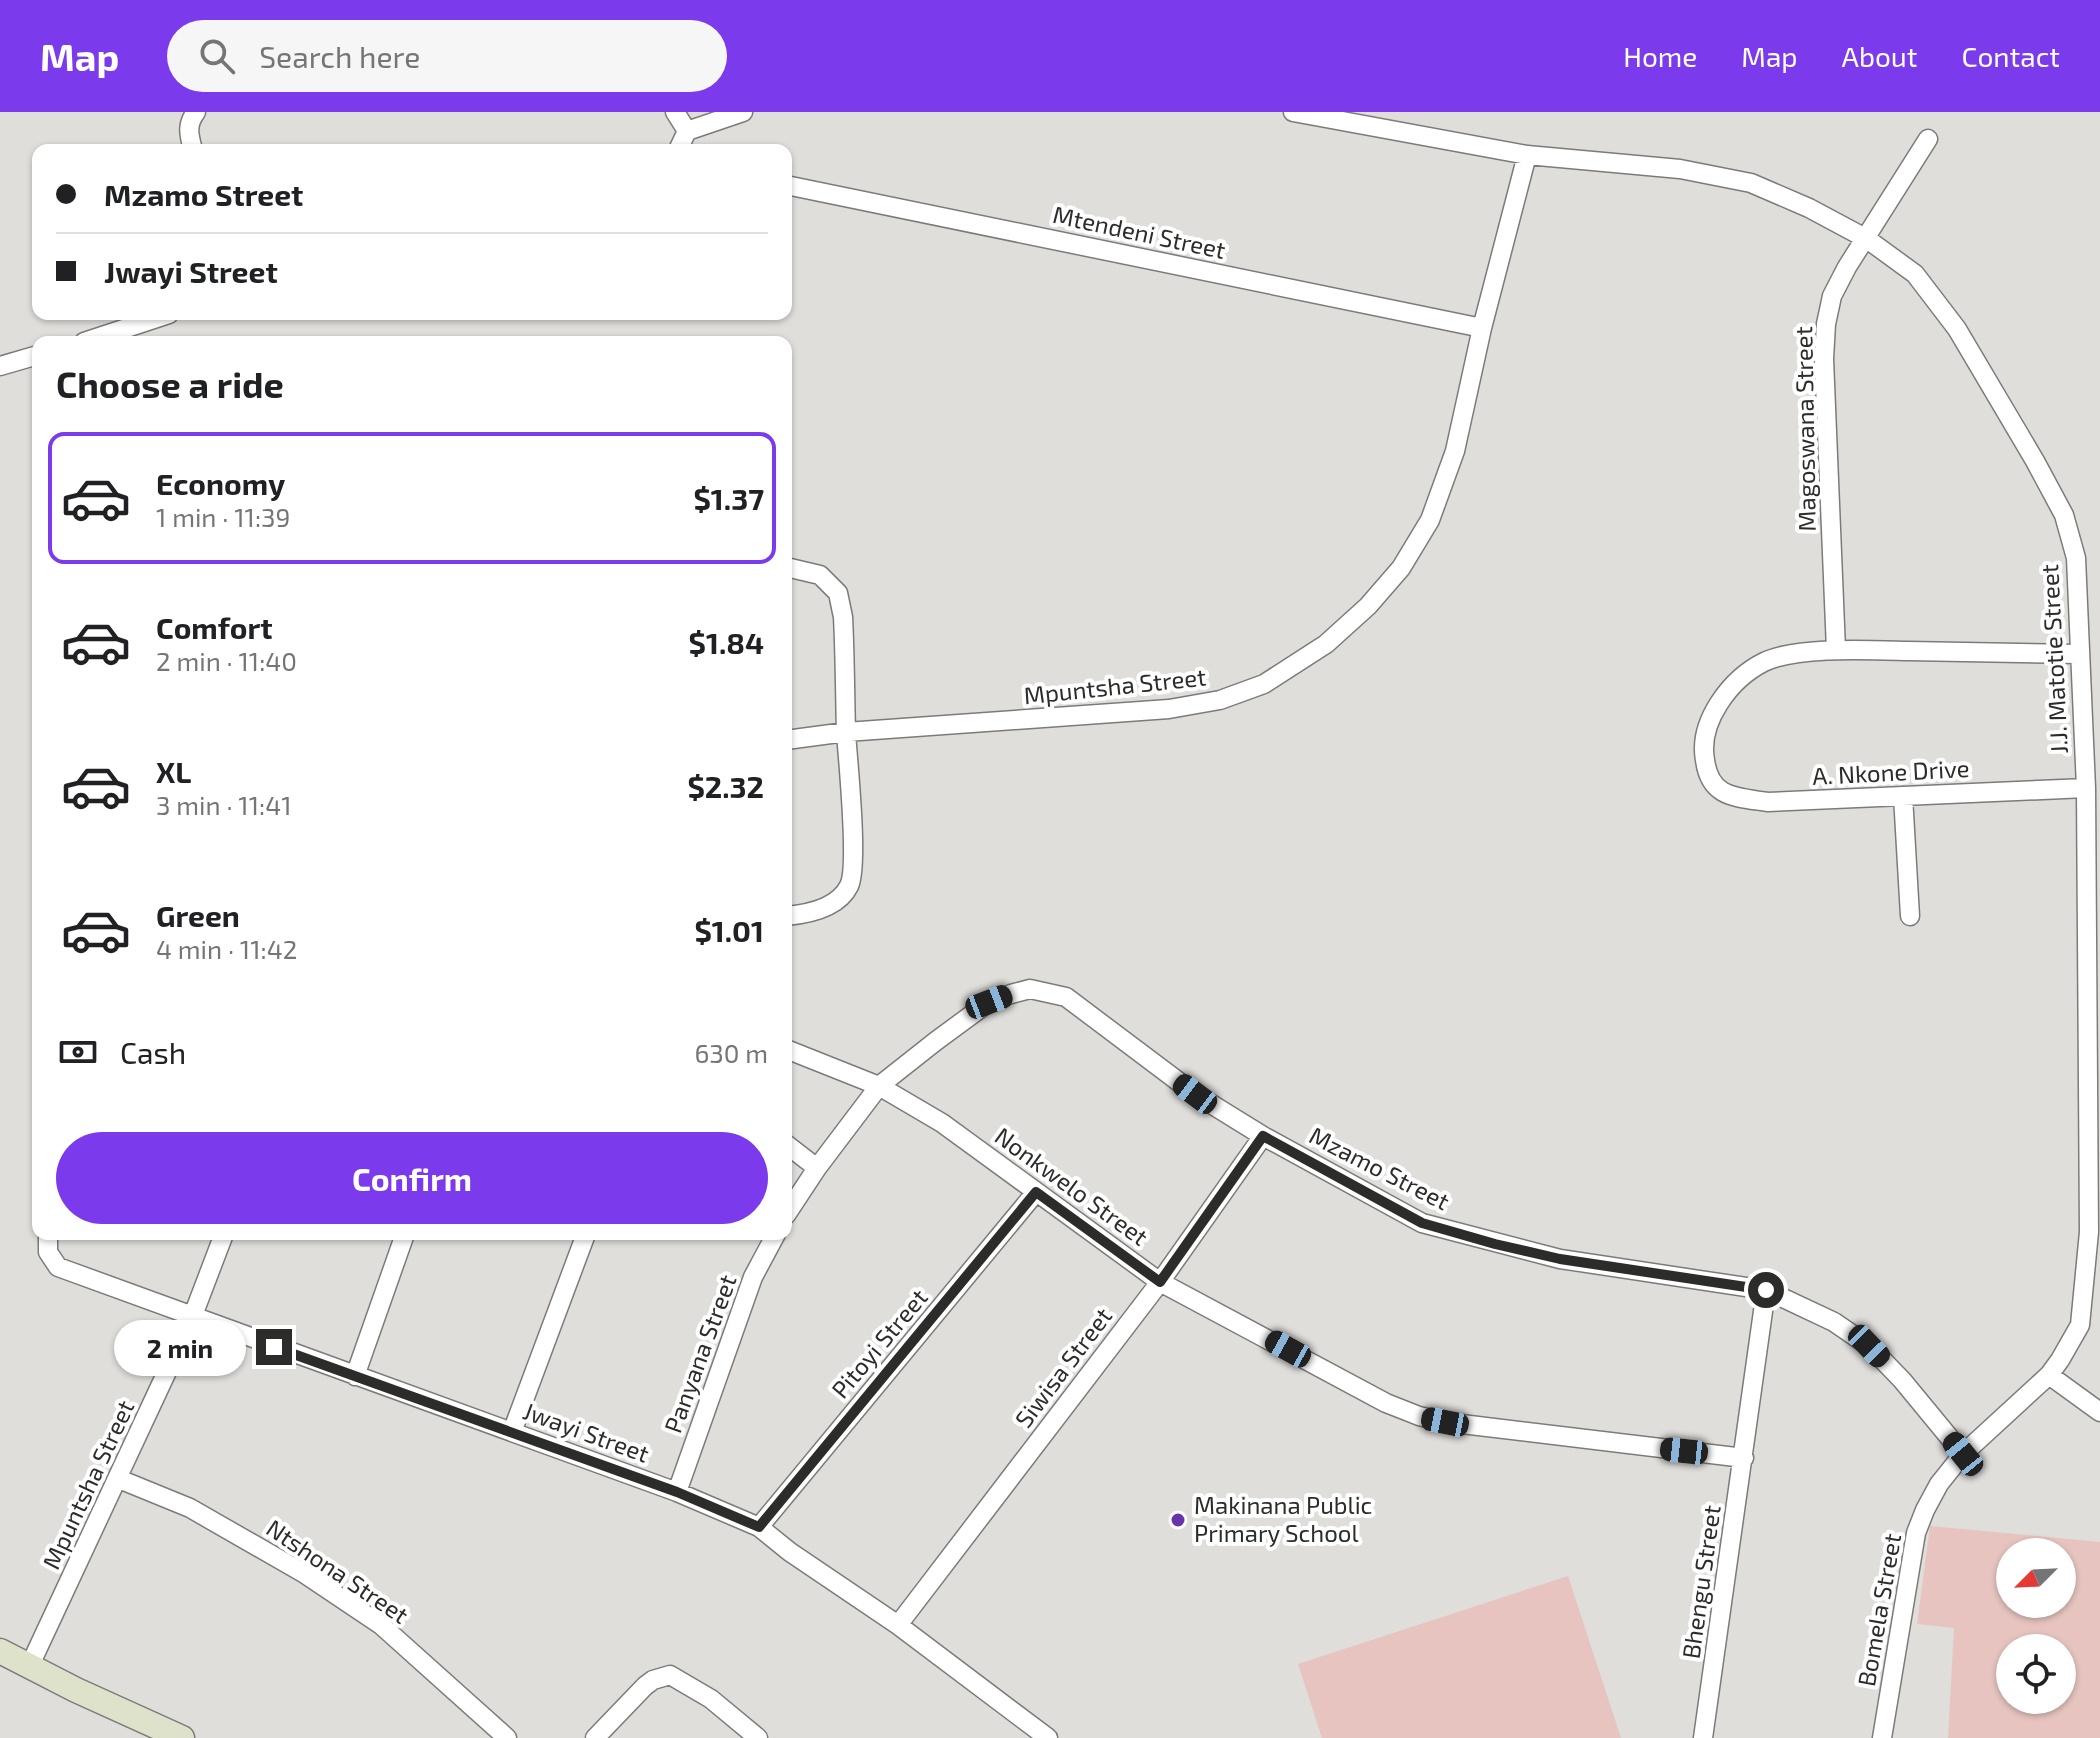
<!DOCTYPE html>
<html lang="en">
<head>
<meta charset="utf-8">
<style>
	:root { --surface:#fff; --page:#f6f6f6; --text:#202124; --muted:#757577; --line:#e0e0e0; --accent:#7c3aed }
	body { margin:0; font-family:"Exo 2",sans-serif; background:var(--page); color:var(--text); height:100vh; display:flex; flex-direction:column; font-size:30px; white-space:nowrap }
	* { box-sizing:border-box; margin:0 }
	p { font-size:26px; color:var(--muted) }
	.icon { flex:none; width:44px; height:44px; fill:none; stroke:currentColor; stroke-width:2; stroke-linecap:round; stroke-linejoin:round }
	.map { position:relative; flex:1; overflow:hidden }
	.panel { position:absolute; left:32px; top:224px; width:760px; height:904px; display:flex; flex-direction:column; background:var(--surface); border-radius:16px; box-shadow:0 2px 6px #0004 }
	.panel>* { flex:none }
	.top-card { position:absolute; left:32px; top:32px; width:760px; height:176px; border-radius:16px; box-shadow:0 2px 6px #0004; display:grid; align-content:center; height:176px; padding:0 24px; background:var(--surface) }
	.needle { width:52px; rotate:246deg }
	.buttons { position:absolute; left:1996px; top:1426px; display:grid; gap:16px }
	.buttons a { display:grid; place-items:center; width:80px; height:80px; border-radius:50%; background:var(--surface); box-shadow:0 2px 6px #0004; font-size:40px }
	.end { position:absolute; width:36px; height:36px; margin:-18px; border:10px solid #2c2c2b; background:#fff; box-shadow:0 0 0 4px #fff }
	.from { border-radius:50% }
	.bubble { position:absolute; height:56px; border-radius:28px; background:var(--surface); box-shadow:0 2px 6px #0004; font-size:26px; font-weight:700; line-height:56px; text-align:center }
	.car { position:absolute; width:24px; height:48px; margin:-24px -12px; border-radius:10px; box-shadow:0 0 6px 2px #0007; background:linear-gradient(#222 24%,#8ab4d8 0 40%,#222 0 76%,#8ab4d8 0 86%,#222 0) }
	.top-card b { display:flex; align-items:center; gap:28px; height:76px; font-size:30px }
	.top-card b+b { border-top:2px solid var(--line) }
	.top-card i { width:20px; height:20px; background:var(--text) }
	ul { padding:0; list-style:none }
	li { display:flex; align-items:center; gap:24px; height:132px; margin:0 16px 12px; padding:0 8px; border:4px solid transparent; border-radius:16px }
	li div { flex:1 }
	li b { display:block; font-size:30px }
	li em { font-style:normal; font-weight:700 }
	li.current { border-color:var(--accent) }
	li>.icon { width:72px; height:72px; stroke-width:1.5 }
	h2 { padding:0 24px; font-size:36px; line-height:96px }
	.pay { display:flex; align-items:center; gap:20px; height:88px; padding:0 24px; font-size:30px }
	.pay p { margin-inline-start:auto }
	.primary-button { display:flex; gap:16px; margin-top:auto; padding:16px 24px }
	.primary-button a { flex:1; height:92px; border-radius:48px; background:var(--accent); color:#fff; font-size:32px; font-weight:700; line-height:92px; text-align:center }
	header { display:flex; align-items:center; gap:48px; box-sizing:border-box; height:112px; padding:0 40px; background:var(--accent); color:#fff }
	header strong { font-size:38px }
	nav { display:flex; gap:44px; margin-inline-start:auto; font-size:28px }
	.search { width:560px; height:72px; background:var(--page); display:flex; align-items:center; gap:20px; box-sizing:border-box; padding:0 28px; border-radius:44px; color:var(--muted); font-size:30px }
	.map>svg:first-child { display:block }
	.green { fill:#e7c4bf; fill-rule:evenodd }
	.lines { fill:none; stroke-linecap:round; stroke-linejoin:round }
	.street-casing { stroke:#7d7b79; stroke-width:21 }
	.secondary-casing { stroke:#7d7b79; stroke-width:27 }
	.street { stroke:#fff; stroke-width:18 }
	.secondary { stroke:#dfe2cb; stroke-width:24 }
	.route { stroke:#2c2c2b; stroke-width:10 }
	.poi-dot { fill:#6934ab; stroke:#fff; stroke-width:3 }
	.labels { text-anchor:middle; stroke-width:8; stroke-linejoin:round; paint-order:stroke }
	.street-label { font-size:24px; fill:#2c2c2b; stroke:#fff }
	.poi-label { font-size:24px; fill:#2c2c2b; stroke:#fff; text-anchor:start }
</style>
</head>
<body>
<header>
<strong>Map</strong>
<div class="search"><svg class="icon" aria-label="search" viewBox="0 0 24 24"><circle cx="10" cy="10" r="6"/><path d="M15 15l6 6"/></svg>Search here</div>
<nav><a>Home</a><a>Map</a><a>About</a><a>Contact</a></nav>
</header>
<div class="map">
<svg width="2100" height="1626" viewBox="0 0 2100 1626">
	<rect width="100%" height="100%" fill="#dfdedb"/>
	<path class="green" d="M1930 1414 2100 1430V1626H1948L1954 1516 1917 1512ZM2010 1440H2062V1492H2010ZM2010 1536H2062V1588H2010Z
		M1568 1464 1621 1626H1322L1298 1552Z"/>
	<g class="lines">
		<defs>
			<path id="street" d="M675 0 687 19
				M1293 0 1527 43 1680 57 1751 71 1809 96 1867 127 1915 162 1957 217 2035 349 2064 403 2076 446 2086 676 2089 1120 2080 1213 2060 1248 2049 1263 1963 1342 1939 1372 1925 1398 1916 1421 1882 1626
				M193 38C189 23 186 13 196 0
				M678 38 687 19 743 0
				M786 73 1482 216
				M84 230 169 202
				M0 254 38 243
				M786 455 820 463 838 481 843 505C845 544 845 583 846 621 848 650 859 754 849 774 838 796 809 802 786 804
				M1836 538 1824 247 1826 212 1832 184 1847 155 1928 27
				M2078 542C2022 541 1965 540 1908 539 1871 538 1797 534 1764 550 1730 567 1698 610 1705 648 1710 686 1735 685 1768 690L2086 676
				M786 628 846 620 1169 597 1220 588 1264 572 1326 532 1368 494 1401 456 1430 408 1455 339 1482 216 1527 43
				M1903 684 1910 804
				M786 937 879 974 942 1011 1160 1170 1386 1291 1419 1304 1445 1310 1744 1346
				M786 1032 817 1056
				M786 1103 817 1056 879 974 936 929 989 890 1011 882 1030 877 1066 885 1195 982 1263 1024 1422 1111 1560 1147 1766 1178 1834 1210 1869 1234 1902 1268 1963 1342
				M48 1122V1140L58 1155 677 1380 759 1415 790 1440 898 1513 1048 1626
				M2049 1263 2100 1300
				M355 1264 405 1122
				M512 1320 586 1122
				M119 1367 190 1396 305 1462 381 1513 507 1626
				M677 1380 753 1165 776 1122
				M759 1415 1036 1080
				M898 1513 1160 1170 1263 1024
				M30 1553 192 1206 224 1122
				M595 1626 645 1574 653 1568 670 1563 711 1587 758 1626
				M1703 1626 1766 1178"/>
			<path id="secondary" d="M0 1539 76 1578 182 1626"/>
		</defs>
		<use href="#street" class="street-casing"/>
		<use href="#secondary" class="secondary-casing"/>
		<use href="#street" class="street"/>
		<use href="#secondary" class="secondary"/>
	</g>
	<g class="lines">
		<path class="route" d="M274 1235 677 1380 759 1415 1036 1080 1160 1170 1263 1024 1422 1111 1495 1132 1560 1147 1766 1178"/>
	</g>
	<circle class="poi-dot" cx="1178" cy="1408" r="8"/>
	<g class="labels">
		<g class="street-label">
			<text transform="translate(1139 121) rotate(12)" y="8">Mtendeni Street</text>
			<text transform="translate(1806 317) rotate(-91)" y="8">Magoswana Street</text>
			<text transform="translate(2055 547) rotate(-93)" y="8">J.J. Matotie Street</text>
			<text transform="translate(1115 575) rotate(-6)" y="8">Mpuntsha Street</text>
			<text transform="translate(1891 661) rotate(-3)" y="8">A. Nkone Drive</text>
			<text transform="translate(1379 1057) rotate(27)" y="8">Mzamo Street</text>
			<text transform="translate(1071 1075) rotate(36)" y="8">Nonkwelo Street</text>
			<text transform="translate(880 1232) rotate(-50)" y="8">Pitoyi Street</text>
			<text transform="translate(701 1242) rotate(-70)" y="8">Panyana Street</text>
			<text transform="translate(1064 1256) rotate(-53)" y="8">Siwisa Street</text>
			<text transform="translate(586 1321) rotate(20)" y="8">Jwayi Street</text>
			<text transform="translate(89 1373) rotate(-65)" y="8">Mpuntsha Street</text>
			<text transform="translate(337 1460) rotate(34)" y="8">Ntshona Street</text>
			<text transform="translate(1702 1470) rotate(-82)" y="8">Bhengu Street</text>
			<text transform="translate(1880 1498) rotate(-80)" y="8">Bomela Street</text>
		</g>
		<g class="poi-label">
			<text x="1194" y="1402">Makinana Public<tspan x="1194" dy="28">Primary School</tspan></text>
		</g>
	</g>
</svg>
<div class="buttons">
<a><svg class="needle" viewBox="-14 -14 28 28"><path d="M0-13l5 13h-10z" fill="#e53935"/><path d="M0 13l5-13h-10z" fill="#757577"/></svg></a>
<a><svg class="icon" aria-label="locate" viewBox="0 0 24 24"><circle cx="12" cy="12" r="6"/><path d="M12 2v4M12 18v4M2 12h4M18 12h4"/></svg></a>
</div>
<i class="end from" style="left:1766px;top:1178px"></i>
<i class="end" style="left:274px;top:1235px"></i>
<div class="bubble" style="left:114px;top:1208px;width:132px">2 min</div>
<i class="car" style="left:989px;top:890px;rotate:69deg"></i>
<i class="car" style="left:1195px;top:982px;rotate:307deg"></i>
<i class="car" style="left:1869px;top:1234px;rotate:136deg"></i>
<i class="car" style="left:1288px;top:1237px;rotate:299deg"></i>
<i class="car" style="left:1445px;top:1310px;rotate:281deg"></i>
<i class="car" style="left:1684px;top:1339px;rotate:276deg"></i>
<i class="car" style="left:1963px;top:1342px;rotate:321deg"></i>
<div class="top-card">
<b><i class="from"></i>Mzamo Street</b>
<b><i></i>Jwayi Street</b>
</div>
<section class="panel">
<h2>Choose a ride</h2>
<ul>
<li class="current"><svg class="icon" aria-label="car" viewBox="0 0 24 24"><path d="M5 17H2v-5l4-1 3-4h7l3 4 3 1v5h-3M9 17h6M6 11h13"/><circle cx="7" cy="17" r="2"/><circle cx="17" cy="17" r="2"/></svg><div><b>Economy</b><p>1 min · 11:39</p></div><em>$1.37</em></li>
<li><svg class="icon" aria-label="car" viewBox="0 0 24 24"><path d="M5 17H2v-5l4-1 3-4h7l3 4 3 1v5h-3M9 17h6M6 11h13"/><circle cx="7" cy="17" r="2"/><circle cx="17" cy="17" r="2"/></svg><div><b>Comfort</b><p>2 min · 11:40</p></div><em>$1.84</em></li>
<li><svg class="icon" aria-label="car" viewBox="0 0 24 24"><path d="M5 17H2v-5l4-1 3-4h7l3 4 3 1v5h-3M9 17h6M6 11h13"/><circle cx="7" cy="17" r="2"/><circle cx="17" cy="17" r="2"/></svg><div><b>XL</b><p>3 min · 11:41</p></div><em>$2.32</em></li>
<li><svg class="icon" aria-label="car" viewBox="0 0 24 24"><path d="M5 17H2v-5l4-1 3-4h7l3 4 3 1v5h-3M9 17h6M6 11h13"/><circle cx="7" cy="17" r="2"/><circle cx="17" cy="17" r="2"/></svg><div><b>Green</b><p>4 min · 11:42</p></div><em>$1.01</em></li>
</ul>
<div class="pay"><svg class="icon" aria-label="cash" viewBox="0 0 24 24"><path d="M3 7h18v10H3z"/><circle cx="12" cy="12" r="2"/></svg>Cash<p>630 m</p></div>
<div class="primary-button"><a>Confirm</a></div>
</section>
</div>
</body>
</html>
